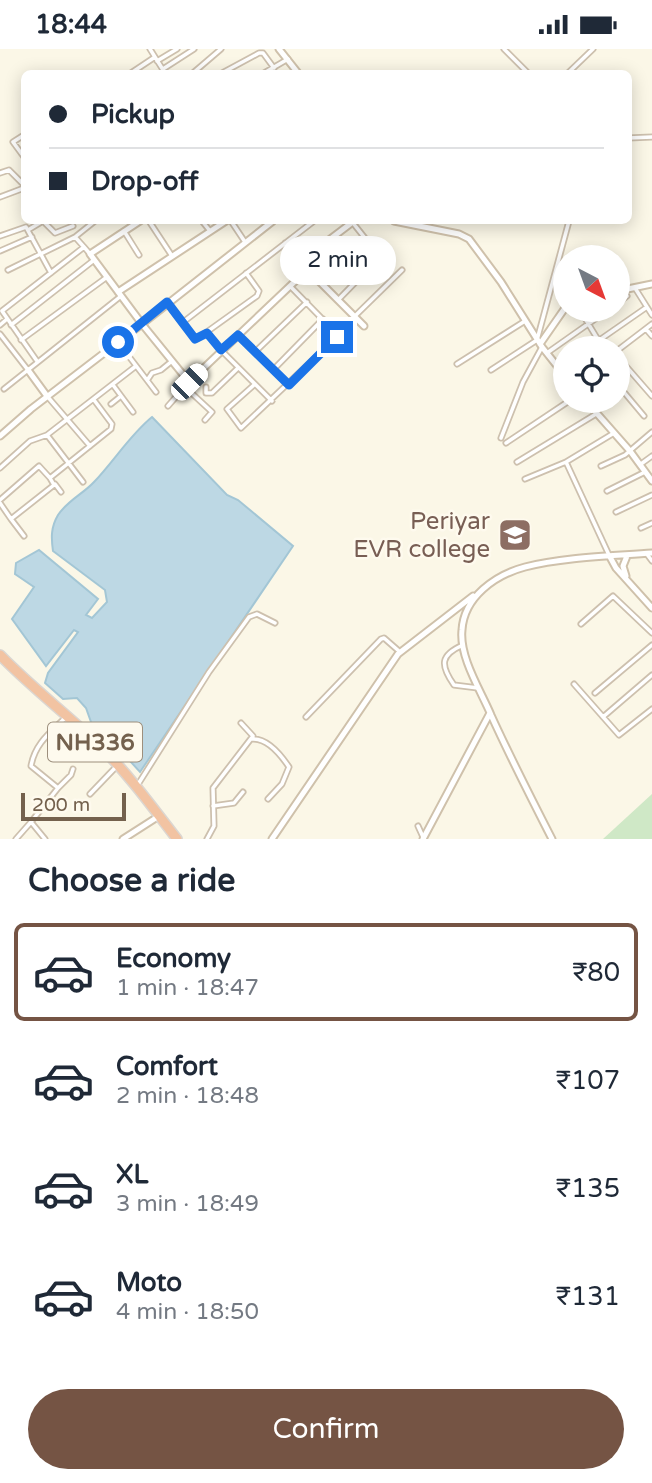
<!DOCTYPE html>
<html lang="en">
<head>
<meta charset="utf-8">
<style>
	:root { --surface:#fff; --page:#f2f2f3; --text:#1f2937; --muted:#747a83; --line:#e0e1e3; --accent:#755444 }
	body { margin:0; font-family:"Varela Round",sans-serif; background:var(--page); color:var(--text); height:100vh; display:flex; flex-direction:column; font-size:26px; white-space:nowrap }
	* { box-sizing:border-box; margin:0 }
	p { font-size:23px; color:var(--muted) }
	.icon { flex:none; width:38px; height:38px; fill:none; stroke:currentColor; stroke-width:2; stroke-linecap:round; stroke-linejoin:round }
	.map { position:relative; height:790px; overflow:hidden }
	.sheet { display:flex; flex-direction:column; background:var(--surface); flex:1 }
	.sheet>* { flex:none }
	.banner { position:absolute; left:21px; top:21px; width:611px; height:154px; border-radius:10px; box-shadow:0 4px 18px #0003; display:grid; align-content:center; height:154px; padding:0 28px; background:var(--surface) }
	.needle { width:46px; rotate:139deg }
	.buttons { position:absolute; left:553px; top:196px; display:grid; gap:14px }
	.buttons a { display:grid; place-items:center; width:77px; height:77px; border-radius:50%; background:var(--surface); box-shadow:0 4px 18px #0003; font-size:35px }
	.scale { position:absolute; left:21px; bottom:18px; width:105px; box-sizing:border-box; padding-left:7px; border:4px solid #74614d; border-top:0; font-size:19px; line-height:24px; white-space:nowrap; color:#74614d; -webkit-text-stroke:5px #fefaee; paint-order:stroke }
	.end { position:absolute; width:32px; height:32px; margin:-16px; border:9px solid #1a73e8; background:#fff; box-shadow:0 0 0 4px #fff }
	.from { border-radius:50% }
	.bubble { position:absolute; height:49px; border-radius:24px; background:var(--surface); box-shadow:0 4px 18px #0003; font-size:23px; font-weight:600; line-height:49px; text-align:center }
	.car { position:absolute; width:21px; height:42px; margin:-21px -10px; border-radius:9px; box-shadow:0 0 5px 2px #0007; background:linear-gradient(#fff 24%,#345 0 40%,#fff 0 76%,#345 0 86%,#fff 0) }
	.banner b { display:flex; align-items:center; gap:24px; height:66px; font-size:26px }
	.banner b+b { border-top:2px solid var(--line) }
	.banner i { width:18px; height:18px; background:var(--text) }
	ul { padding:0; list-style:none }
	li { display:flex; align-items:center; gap:21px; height:98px; margin:0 14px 10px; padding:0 14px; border:4px solid transparent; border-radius:10px }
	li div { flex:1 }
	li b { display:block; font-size:26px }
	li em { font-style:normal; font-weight:600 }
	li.on { border-color:var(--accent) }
	li>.icon { width:63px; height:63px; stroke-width:1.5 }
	h2 { padding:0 28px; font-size:32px; line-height:84px }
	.primary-button { display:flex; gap:14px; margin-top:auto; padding:14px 28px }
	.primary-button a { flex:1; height:80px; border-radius:42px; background:var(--accent); color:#fff; font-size:28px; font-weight:600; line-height:80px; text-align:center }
	.status { display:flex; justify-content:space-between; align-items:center; height:49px; padding:0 35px; background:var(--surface); direction:ltr }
	.status svg { height:19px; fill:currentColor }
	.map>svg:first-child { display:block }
	.green { fill:#cfe8c6 }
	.water { fill:#bdd8e4; stroke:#a3c6d5; stroke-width:2 }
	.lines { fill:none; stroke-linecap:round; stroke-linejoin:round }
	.street-casing { stroke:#cdc0ae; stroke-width:7 }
	.secondary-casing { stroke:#cfc1ab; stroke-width:9 }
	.highway-casing { stroke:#dbd6d1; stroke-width:12 }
	.street { stroke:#fff; stroke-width:3.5 }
	.secondary { stroke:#fff; stroke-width:5 }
	.highway { stroke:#f2c3a2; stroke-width:9 }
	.route { stroke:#1a73e8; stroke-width:9 }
	.labels { text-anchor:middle; stroke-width:5; stroke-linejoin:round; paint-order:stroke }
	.shield { fill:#fefaee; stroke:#9d8f7d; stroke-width:2 }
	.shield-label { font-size:23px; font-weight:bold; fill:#74614d }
	.education-label { font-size:24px; fill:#785e54; stroke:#fefaee; text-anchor:end }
</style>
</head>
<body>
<div class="status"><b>18:44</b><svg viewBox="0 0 49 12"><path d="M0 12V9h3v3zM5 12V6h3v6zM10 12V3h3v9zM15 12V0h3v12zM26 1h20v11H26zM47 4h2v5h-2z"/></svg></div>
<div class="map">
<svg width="652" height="790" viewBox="0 0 652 790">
	<rect width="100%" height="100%" fill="#fbf7e7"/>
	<path class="green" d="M652 745V790H603Z"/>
	<path class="water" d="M152 368 227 446 238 451 293 497 140 723 110 690 91 673 86 659 77 649 63 650 45 634 48 624 78 583 74 581 46 617 12 570 34 538 15 525 16 514 39 501 98 550 86 566 92 569 107 553 105 541 53 502C51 488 51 478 58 466 68 451 83 445 94 433 114 412 130 386 152 368Z"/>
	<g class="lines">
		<defs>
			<path id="street" d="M150 0 165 24
				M504 0 528 24
				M157 12 177 0
				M163 20 194 0
				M131 24 155 8
				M193 24 221 0
				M222 24 259 4H263L274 19
				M264 24 288 10
				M568 24 593 0
				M24 86 13 93 24 108
				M628 89 652 88
				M0 124 9 121 24 136
				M0 148 24 139
				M149 172 172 207
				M202 172 210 182
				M231 172 245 193
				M28 181 43 172 55 184 73 177
				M124 182 139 206
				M0 187 26 178 51 224
				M75 188 84 198
				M285 194 300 213
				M318 200 354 234
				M0 202 32 188
				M8 221 75 188 95 172
				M635 239 652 266
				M339 250 380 208 353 174
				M618 254 627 247
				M168 255 182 274 314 172
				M580 261 603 299
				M355 267 402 221
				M182 274 194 289 197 290 257 247 259 242 246 224
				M0 276 7 270
				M11 276 94 211
				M646 280 652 287
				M207 284 221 301 272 352
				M0 285 28 321
				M238 286 289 336
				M21 291 107 228
				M118 293 156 343
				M588 299 647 258
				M618 301 652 275
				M255 303 307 253
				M547 304 608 261
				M618 308 652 347
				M37 312 2 262 84 198 90 205
				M457 315 525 272
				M273 321 323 270
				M491 321 537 291 569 172
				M148 330 152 324 161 321 172 312
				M255 335 227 360 241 379 337 288 336 284 291 238
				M113 336 133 363
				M618 336 644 367
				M185 338 212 363 205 371
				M206 338V344H212L238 319
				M4 340 121 247
				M47 347 90 397
				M111 355 121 347
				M168 357 189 333
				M501 389 523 333 542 298
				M506 394 569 352
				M517 413 596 365
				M566 413 609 506
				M641 415 652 407
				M601 417 625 406 652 383
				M0 419 30 392 47 386
				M525 430 566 413 614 384
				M83 433 47 386 136 317
				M55 435 61 443
				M607 442 645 423
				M0 451 39 417 50 429 111 380 112 375 94 351
				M0 454 11 470 54 436 50 429
				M616 463 652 446
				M11 470 24 487
				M641 479 652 474
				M646 504 652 512
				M581 575 613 547 652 584
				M463 596C440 606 440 616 454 636L478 639
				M574 635 619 686 652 660
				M595 644 652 596
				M306 668 381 590 384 589 400 603
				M603 668 652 626
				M252 690C267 689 281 706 289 718L282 735 268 750
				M137 737 209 623 249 568 257 565 275 574
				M58 739 71 726 73 720
				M90 745 114 720
				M213 757 234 754 243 743
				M31 773 58 739 31 717C35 694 51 683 66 668
				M418 777 423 788
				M16 790 31 773 45 790
				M207 790 214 777 213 739 253 687 241 674"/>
			<path id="secondary" d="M279 0 298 24
				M140 172 90 205 142 275 273 172
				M354 172 300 213 364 277
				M394 172 459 185 469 190 501 233 542 298 565 327
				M618 242 652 235
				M118 243 226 172
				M540 295 565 259
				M28 321 47 347
				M586 352 630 402 652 432
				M0 387 31 360 142 275 189 333 308 220
				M610 508 616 519 652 559
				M626 527 623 517 627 507
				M123 790 159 767
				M272 790 398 605 473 547
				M423 790 490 664
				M552 790C531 749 510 708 491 666 481 642 459 608 462 581 464 548 495 526 525 518 563 508 613 507 652 504"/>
			<path id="highway" d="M0 606C32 639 68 666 101 698 129 726 153 759 177 790"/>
		</defs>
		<use href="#street" class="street-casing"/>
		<use href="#secondary" class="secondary-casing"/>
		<use href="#highway" class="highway-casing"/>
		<use href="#street" class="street"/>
		<use href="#secondary" class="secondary"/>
		<use href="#highway" class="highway"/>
	</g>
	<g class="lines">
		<path class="route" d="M118 293 167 253 195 290 207 284 221 301 238 286 289 336 337 288"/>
	</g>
	<defs>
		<symbol id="university-square" viewBox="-11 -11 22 22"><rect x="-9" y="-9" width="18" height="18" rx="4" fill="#8d6e63" stroke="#fefaee"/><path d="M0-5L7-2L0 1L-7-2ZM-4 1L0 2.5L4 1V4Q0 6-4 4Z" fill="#fff"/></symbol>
	</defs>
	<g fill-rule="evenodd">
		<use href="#university-square" x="496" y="467" width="38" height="38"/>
	</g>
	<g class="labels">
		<rect class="shield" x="48" y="673.5" width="94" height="39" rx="5"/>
		<g class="shield-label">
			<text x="95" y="701">NH336</text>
		</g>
		<g class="education-label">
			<text x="490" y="480">Periyar<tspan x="490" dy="28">EVR college</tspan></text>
		</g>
	</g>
</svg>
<div class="buttons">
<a><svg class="needle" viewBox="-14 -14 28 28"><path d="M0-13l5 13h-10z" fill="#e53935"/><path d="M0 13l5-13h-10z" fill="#747a83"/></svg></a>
<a><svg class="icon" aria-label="locate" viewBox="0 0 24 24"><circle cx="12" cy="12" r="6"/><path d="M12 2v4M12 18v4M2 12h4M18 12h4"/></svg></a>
</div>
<div class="scale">200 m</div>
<i class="end from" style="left:118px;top:293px"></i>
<i class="end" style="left:337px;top:288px"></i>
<div class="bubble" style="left:280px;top:187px;width:116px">2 min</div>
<i class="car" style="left:189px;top:333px;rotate:45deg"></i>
<div class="banner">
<b><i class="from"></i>Pickup</b>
<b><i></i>Drop-off</b>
</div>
</div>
<section class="sheet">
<h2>Choose a ride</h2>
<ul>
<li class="on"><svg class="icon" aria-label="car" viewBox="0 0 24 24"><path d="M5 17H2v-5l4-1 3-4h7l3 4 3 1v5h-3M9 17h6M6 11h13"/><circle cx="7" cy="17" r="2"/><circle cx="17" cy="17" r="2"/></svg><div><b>Economy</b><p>1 min · 18:47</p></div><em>₹80</em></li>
<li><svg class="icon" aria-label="car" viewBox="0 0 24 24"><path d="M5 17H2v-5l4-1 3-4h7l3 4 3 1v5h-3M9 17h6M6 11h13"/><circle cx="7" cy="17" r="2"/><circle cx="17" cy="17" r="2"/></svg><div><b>Comfort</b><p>2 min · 18:48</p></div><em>₹107</em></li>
<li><svg class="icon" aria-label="car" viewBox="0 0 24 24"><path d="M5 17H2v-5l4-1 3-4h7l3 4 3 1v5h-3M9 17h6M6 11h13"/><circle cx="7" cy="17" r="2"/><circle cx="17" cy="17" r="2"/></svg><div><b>XL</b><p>3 min · 18:49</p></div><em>₹135</em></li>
<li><svg class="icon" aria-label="car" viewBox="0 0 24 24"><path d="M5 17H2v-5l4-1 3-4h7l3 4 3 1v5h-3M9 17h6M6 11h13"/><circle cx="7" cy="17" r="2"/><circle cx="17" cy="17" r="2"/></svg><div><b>Moto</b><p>4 min · 18:50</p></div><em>₹131</em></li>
</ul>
<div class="primary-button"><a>Confirm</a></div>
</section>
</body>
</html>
